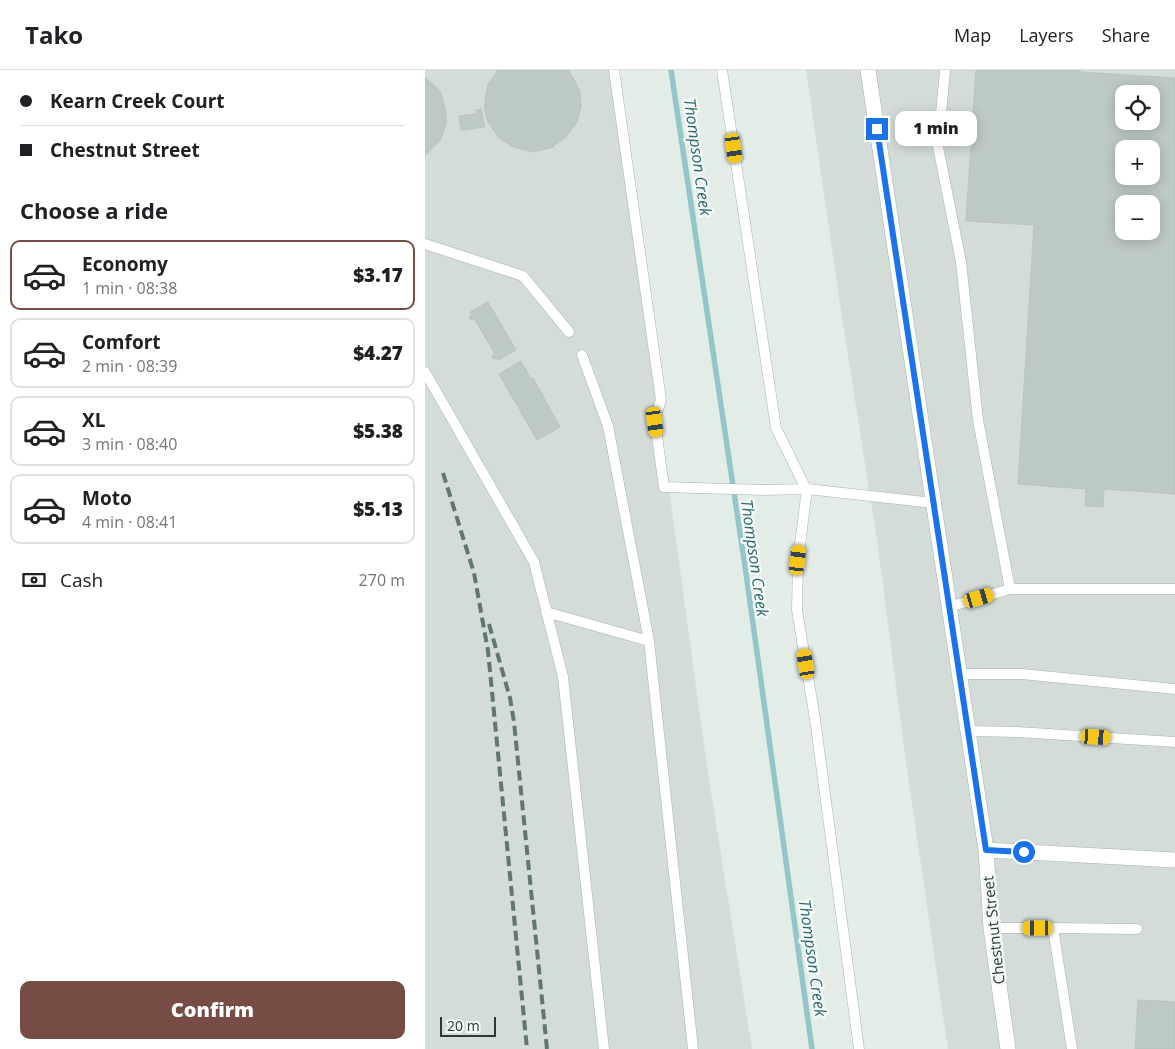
<!DOCTYPE html>
<html lang="en">
<head>
<meta charset="utf-8">
<style>
	:root { --surface:#fff; --page:#f2f2f2; --text:#202124; --muted:#757577; --line:#e0e0e0; --accent:#774c45 }
	body { margin:0; font-family:"Open Sans",sans-serif; background:var(--page); color:var(--text); height:100vh; display:flex; flex-direction:column; font-size:19px; white-space:nowrap }
	* { box-sizing:border-box; margin:0 }
	p { font-size:16px; color:var(--muted) }
	.icon { flex:none; width:28px; height:28px; fill:none; stroke:currentColor; stroke-width:2; stroke-linecap:round; stroke-linejoin:round }
	.map { position:relative; flex:1; overflow:hidden }
	.side { display:flex; flex-direction:column; background:var(--surface); width:425px }
	.side>* { flex:none }
	.banner { display:grid; align-content:center; height:110px; padding:0 20px; background:var(--surface) }
	.fabs { position:absolute; left:690px; top:15px; display:grid; gap:10px }
	.fabs a { display:grid; place-items:center; width:45px; height:45px; border-radius:10px; background:var(--surface); box-shadow:0 2px 12px #0003; font-size:25px }
	.scale { position:absolute; left:15px; bottom:12px; width:56px; box-sizing:border-box; padding-left:5px; border:2px solid #263b34; border-top:0; font-size:14px; line-height:18px; white-space:nowrap; color:#263b34; -webkit-text-stroke:4px #f4f9f6; paint-order:stroke }
	.end { position:absolute; width:22px; height:22px; margin:-11px; border:6px solid #1a73e8; background:#fff; box-shadow:0 0 0 2px #fff }
	.from { border-radius:50% }
	.bubble { position:absolute; height:35px; border-radius:10px; background:var(--surface); box-shadow:0 2px 12px #0003; font-size:16px; font-weight:800; line-height:35px; text-align:center }
	.car { position:absolute; width:15px; height:30px; margin:-15px -8px; border-radius:6px; box-shadow:0 0 4px 1px #0007; background:linear-gradient(#f5c518 24%,#345 0 40%,#f5c518 0 76%,#345 0 86%,#f5c518 0) }
	.banner b { display:flex; align-items:center; gap:18px; height:48px; font-size:19px }
	.banner b+b { border-top:1px solid var(--line) }
	.banner i { width:12px; height:12px; background:var(--text) }
	ul { padding:0; list-style:none }
	li { display:flex; align-items:center; gap:15px; height:70px; margin:0 10px 8px; padding:0 10px; border:2px solid var(--line); border-radius:10px }
	li div { flex:1 }
	li b { display:block; font-size:19px }
	li em { font-style:normal; font-weight:800 }
	li.active { border-color:var(--accent) }
	li>.icon { width:45px; height:45px; stroke-width:1.5 }
	h2 { padding:0 20px; font-size:22px; line-height:60px }
	.pay { display:flex; align-items:center; gap:12px; height:55px; padding:0 20px; font-size:19px }
	.pay p { margin-inline-start:auto }
	.primary-button { display:flex; gap:10px; margin-top:auto; padding:10px 20px }
	.primary-button a { flex:1; height:58px; border-radius:10px; background:var(--accent); color:#fff; font-size:20px; font-weight:800; line-height:58px; text-align:center }
	header { display:flex; align-items:center; gap:30px; box-sizing:border-box; height:70px; padding:0 25px; background:var(--surface); border-bottom:1px solid var(--line) }
	header strong { font-size:24px }
	nav { display:flex; gap:28px; margin-inline-start:auto; font-size:18px }
	main { display:flex; flex:1; min-height:0 }
	.map>svg:first-child { display:block }
	.built { fill:#d3dcd7; fill-rule:evenodd }
	.lines { fill:none; stroke-linecap:round; stroke-linejoin:round }
	.stream { stroke:#93c6ca; stroke-width:5.5 }
	.building { fill:#bdc9c4; stroke:#b7c5be; fill-rule:evenodd }
	.service-casing { stroke:#a7b3ae; stroke-width:11 }
	.minor-casing { stroke:#a7b3ae; stroke-width:16 }
	.service { stroke:#fff; stroke-width:10 }
	.minor { stroke:#fff; stroke-width:15 }
	.rail { stroke:#60776f; stroke-width:4; stroke-dasharray:10 5; stroke-linecap:butt }
	.route { stroke:#1a73e8; stroke-width:6 }
	.labels { text-anchor:middle; stroke-width:5; stroke-linejoin:round; paint-order:stroke }
	.street-label { font-size:15px; fill:#263b34; stroke:#f4f9f6 }
	.water-label { font-size:16px; font-style:italic; fill:#276a70; stroke:#f4f9f6 }
</style>
</head>
<body>
<header>
<strong>Tako</strong>
<nav><a>Map</a><a>Layers</a><a>Share</a></nav>
</header>
<main>
<section class="side">
<div class="banner">
<b><i class="from"></i>Kearn Creek Court</b>
<b><i></i>Chestnut Street</b>
</div>
<h2>Choose a ride</h2>
<ul>
<li class="active"><svg class="icon" aria-label="car" viewBox="0 0 24 24"><path d="M5 17H2v-5l4-1 3-4h7l3 4 3 1v5h-3M9 17h6M6 11h13"/><circle cx="7" cy="17" r="2"/><circle cx="17" cy="17" r="2"/></svg><div><b>Economy</b><p>1 min · 08:38</p></div><em>$3.17</em></li>
<li><svg class="icon" aria-label="car" viewBox="0 0 24 24"><path d="M5 17H2v-5l4-1 3-4h7l3 4 3 1v5h-3M9 17h6M6 11h13"/><circle cx="7" cy="17" r="2"/><circle cx="17" cy="17" r="2"/></svg><div><b>Comfort</b><p>2 min · 08:39</p></div><em>$4.27</em></li>
<li><svg class="icon" aria-label="car" viewBox="0 0 24 24"><path d="M5 17H2v-5l4-1 3-4h7l3 4 3 1v5h-3M9 17h6M6 11h13"/><circle cx="7" cy="17" r="2"/><circle cx="17" cy="17" r="2"/></svg><div><b>XL</b><p>3 min · 08:40</p></div><em>$5.38</em></li>
<li><svg class="icon" aria-label="car" viewBox="0 0 24 24"><path d="M5 17H2v-5l4-1 3-4h7l3 4 3 1v5h-3M9 17h6M6 11h13"/><circle cx="7" cy="17" r="2"/><circle cx="17" cy="17" r="2"/></svg><div><b>Moto</b><p>4 min · 08:41</p></div><em>$5.13</em></li>
</ul>
<div class="pay"><svg class="icon" aria-label="cash" viewBox="0 0 24 24"><path d="M3 7h18v10H3z"/><circle cx="12" cy="12" r="2"/></svg>Cash<p>270 m</p></div>
<div class="primary-button"><a>Confirm</a></div>
</section>
<div class="map">
<svg width="750" height="979" viewBox="0 0 750 979">
	<rect width="100%" height="100%" fill="#e4ece8"/>
	<path class="built" d="M0 0H187L282 697 327 979H0Z
		M381 0H750V979H523L481 693 453 477 413 221ZM699 24H726V51H699ZM699 79H726V106H699ZM699 134H726V161H699Z"/>
	<g class="lines">
		<path class="stream" d="M246 0 321 503 387 979"/>
	</g>
	<path class="building" d="M73 0H143L144 1 155 21 156 36 152 52 140 68 128 76 129 77 108 82 88 77 74 68 63 52 60 41V29L63 15Z
		M551 0H655V2L750 8V424L679 419 678 437 660 436 661 419 593 414 609 155 541 151ZM699 24H726V51H699ZM699 79H726V106H699ZM699 134H726V161H699Z
		M0 7 11 17 16 23 21 42V54L16 69 0 86Z
		M56 39 60 57 36 60 34 46 52 44 51 40Z
		M63 232 91 280 73 290 71 288 69 289 67 286 70 284 49 248 46 250 44 247 47 245 45 242Z
		M96 291 106 309 108 308 135 357 112 370 74 304Z
		M713 930 750 932V979H710Z"/>
	<g class="lines">
		<defs>
			<path id="service" d="M189 0 236 330 231 345 230 352 239 417 339 420 382 419 373 490 372 540 390 649 434 979
				M297 0 351 358 379 415 382 419 509 433
				M520 0 513 77 536 192 553 350 585 519 524 537
				M0 174 98 206 144 262
				M157 285 183 356 224 571 268 979
				M0 302 109 492 138 607 179 979
				M585 519H750
				M121 542 224 571
				M534 604H597L750 619
				M543 661 592 662 750 672
				M566 858H628L647 979
				M628 858 712 859"/>
			<path id="minor" d="M443 0 561 780 566 858 583 979
				M561 780 750 790"/>
		</defs>
		<use href="#service" class="service-casing"/>
		<use href="#minor" class="minor-casing"/>
		<use href="#service" class="service"/>
		<use href="#minor" class="minor"/>
		<path class="rail" d="M18 403 49 503 63 581 102 979
			M64 554 85 628 89 652 122 979"/>
	</g>
	<g class="lines">
		<path class="route" d="M452 59 561 780 599 782"/>
	</g>
	<g class="labels">
		<g class="street-label">
			<text transform="translate(569 860) rotate(-96)" y="5">Chestnut Street</text>
		</g>
		<g class="water-label">
			<text transform="translate(273 87) rotate(82)" y="6">Thompson Creek</text>
			<text transform="translate(330 488) rotate(82)" y="6">Thompson Creek</text>
			<text transform="translate(388 888) rotate(82)" y="6">Thompson Creek</text>
		</g>
	</g>
</svg>
<div class="fabs">
<a><svg class="icon" aria-label="locate" viewBox="0 0 24 24"><circle cx="12" cy="12" r="6"/><path d="M12 2v4M12 18v4M2 12h4M18 12h4"/></svg></a>
<a>+</a>
<a>−</a>
</div>
<div class="scale">20 m</div>
<i class="end from" style="left:599px;top:782px"></i>
<i class="end" style="left:452px;top:59px"></i>
<div class="bubble" style="left:470px;top:41px;width:82px">1 min</div>
<i class="car" style="left:309px;top:78px;rotate:172deg"></i>
<i class="car" style="left:230px;top:352px;rotate:172deg"></i>
<i class="car" style="left:373px;top:490px;rotate:7deg"></i>
<i class="car" style="left:554px;top:528px;rotate:74deg"></i>
<i class="car" style="left:381px;top:594px;rotate:351deg"></i>
<i class="car" style="left:671px;top:667px;rotate:93deg"></i>
<i class="car" style="left:613px;top:858px;rotate:270deg"></i>
</div>
</main>
</body>
</html>
